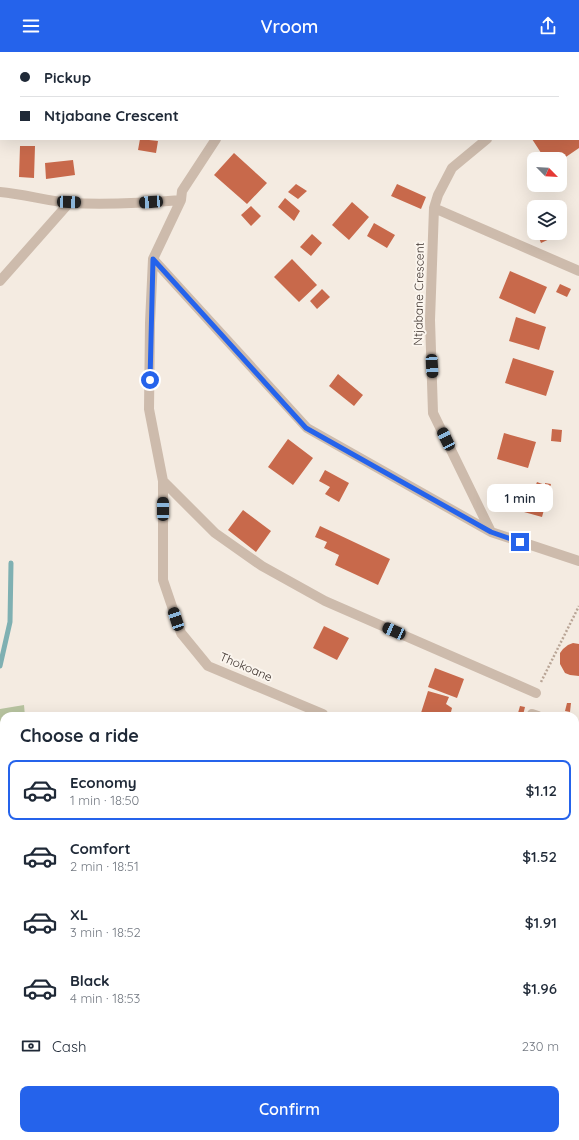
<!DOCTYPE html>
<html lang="en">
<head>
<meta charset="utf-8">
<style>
	:root { --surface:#fff; --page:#f2f2f3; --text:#1f2937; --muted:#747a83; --line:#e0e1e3; --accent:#2563eb }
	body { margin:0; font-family:Quicksand,sans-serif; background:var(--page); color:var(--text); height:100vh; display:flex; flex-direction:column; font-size:15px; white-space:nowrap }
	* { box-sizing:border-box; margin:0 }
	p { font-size:13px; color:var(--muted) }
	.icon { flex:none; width:22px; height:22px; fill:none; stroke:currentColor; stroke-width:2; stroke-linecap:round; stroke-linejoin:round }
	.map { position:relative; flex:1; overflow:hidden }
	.drawer { position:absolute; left:0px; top:660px; width:579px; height:428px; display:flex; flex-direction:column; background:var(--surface); border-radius:12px 12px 0 0; box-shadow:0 4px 16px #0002 }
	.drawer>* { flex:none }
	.top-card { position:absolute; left:0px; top:0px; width:579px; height:88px; box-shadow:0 4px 16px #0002; display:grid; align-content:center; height:88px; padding:0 20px; background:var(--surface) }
	.needle { width:26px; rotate:114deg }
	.fabs { position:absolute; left:527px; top:100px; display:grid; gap:8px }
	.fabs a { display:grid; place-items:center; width:40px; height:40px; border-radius:8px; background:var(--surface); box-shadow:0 4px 16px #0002; font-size:20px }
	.end { position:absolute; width:18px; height:18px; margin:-9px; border:5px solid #2563eb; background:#fff; box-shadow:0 0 0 2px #fff }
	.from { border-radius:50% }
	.bubble { position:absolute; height:28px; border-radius:8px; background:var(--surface); box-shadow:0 4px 16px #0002; font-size:13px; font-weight:600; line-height:28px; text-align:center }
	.car { position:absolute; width:12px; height:24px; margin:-12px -6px; border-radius:5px; box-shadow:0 0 3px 1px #0007; background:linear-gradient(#222 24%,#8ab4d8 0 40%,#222 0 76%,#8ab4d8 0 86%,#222 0) }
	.top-card b { display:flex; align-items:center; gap:14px; height:38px; font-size:15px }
	.top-card b+b { border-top:1px solid var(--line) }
	.top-card i { width:10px; height:10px; background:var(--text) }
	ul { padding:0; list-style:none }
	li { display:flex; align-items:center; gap:12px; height:60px; margin:0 8px 6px; padding:0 12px; border:2px solid transparent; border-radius:8px }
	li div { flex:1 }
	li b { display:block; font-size:15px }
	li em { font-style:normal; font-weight:600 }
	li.current { border-color:var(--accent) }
	li>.icon { width:36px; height:36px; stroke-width:1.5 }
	h2 { padding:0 20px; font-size:18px; line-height:48px }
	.pay { display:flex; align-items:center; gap:10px; height:44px; padding:0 20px; font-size:15px }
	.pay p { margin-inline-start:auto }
	.action { display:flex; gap:8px; margin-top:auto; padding:8px 20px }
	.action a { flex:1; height:46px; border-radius:8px; background:var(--accent); color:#fff; font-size:16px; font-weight:600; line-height:46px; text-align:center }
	header { display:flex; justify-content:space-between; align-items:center; height:52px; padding:0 20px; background:var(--accent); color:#fff; font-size:18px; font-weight:600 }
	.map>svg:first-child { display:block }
	.green { fill:#b8c4a0 }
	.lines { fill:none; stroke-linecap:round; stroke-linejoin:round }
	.stream { stroke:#7fb0b2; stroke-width:5 }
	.building { fill:#c8694b }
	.path { stroke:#b9a596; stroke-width:2.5; stroke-dasharray:2 2; stroke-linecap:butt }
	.lane { stroke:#cdbbac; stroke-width:9 }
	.street { stroke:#cdbbac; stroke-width:10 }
	.route { stroke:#2563eb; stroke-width:5 }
	.labels { text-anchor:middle; stroke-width:4; stroke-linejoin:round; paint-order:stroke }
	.street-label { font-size:12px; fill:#3b302b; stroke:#fbf5ee }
</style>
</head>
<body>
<header><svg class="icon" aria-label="menu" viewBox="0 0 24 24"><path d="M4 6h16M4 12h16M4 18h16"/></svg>Vroom<svg class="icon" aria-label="share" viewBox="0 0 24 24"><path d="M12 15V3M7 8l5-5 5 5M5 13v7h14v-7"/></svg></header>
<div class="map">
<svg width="579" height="1088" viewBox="0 0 579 1088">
	<rect width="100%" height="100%" fill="#f4ebe1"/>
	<path class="green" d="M24 653 25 664H4V761L0 770V657Z
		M0 849 3 852 4 859V963L0 959Z
		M72 1084H123L130 1088H71Z"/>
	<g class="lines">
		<path class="stream" d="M0 614 10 570 11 511
			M0 931 4 935
			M104 1084 108 1088"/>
	</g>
	<path class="building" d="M140 87 158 89 156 101 138 98Z
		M532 87H579V96L560 109V107H545Z
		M20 94H35L34 126 19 125Z
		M234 101 267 131 247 152 214 123Z
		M73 108 75 123 46 127 45 111Z
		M296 132 307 139 298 147 288 140Z
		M397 132 426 145 421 157 391 144Z
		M285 146 300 159 294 169 278 155Z
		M553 149 556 155H540Z
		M352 150 369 165 349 188 332 173Z
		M251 154 261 164 251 174 241 163Z
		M534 158V175L527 161Z
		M374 171 395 183 387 196 367 184Z
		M537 181H557L558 183 541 191Z
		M312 182 322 191 311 204 300 195Z
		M292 207 317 233 299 250 274 225Z
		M510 219 547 235 535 262 499 246Z
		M560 232 571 237 567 245 556 240Z
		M322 237 330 245 317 257 310 249Z
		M516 265 546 275 539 298 509 289Z
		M513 306 554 319 546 344 505 331Z
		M338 322 363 343 354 354 329 334Z
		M552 377 562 378 561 390 551 389Z
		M504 381 536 390 528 416 497 407Z
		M288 387 313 406 293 433 268 415Z
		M325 418 349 431 339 450 325 442 330 435 319 429Z
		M537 430 545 433V431L551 432 542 465 524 460 527 448H530Z
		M243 458 271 479 256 500 228 478Z
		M320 474 390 507 378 533 335 513 339 503 324 496 327 490 315 485Z
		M324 574 349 586 337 608 313 596Z
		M573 591 579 592V624L570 623 565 621 560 612V601L563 597 568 593Z
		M435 616 464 627 457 646 428 635Z
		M428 639 449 645 446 652 452 656 450 664H420Z
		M567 651H571L570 660 565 659Z
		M520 654 525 655 523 663 518 661Z"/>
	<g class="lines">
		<path class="path" d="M541 630 579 554"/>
		<path class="lane" d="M575 1050 579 1042
			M555 1088 557 1084"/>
		<path class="street" d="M302 0 304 1
			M273 1 274 0
			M578 1 579 0
			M216 87 182 139 181 148 153 207 150 271 149 357 163 429 215 481 262 514 325 549 536 641
			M487 87 452 116 438 143 434 156 430 268 433 361 491 480 579 509
			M0 140C24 142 47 149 70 151 107 153 144 151 181 148
			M434 156 579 219
			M153 207 307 376 491 480
			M0 229 69 151
			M163 429V528L181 581 208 614 323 662
			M532 664V662L538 664
			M575 677 579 679
			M575 885 579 886
			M575 1031 579 1033
			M343 1084 348 1088"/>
	</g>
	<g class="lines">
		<path class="route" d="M150 328 153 207 306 376 491 480 520 490"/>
	</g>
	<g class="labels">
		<g class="street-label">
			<text transform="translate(419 242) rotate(-89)" y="4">Ntjabane Crescent</text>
			<text transform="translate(246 615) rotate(23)" y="4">Thokoane</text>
		</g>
	</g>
</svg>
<div class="fabs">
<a><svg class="needle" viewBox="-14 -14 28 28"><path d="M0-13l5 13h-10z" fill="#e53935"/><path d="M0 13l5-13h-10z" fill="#747a83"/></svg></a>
<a><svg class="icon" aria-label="layers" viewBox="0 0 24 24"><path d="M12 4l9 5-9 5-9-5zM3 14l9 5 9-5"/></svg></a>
</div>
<i class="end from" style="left:150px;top:328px"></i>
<i class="end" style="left:520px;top:490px"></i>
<div class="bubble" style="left:487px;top:432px;width:66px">1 min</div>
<i class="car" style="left:69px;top:150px;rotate:92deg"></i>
<i class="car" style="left:151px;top:150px;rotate:266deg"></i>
<i class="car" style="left:432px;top:314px;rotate:177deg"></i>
<i class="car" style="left:446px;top:387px;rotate:334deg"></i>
<i class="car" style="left:163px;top:457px;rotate:0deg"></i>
<i class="car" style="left:176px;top:567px;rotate:342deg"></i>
<i class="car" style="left:394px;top:579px;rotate:294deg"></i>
<div class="top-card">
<b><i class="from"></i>Pickup</b>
<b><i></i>Ntjabane Crescent</b>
</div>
<section class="drawer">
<h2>Choose a ride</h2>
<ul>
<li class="current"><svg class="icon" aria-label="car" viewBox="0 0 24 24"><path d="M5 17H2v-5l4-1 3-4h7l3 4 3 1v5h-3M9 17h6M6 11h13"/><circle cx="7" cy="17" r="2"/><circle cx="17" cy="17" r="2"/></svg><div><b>Economy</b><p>1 min · 18:50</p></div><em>$1.12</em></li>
<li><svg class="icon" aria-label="car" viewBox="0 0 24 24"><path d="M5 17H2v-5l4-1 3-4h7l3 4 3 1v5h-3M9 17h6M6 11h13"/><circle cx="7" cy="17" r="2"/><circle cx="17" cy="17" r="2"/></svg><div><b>Comfort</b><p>2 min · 18:51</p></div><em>$1.52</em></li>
<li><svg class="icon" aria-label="car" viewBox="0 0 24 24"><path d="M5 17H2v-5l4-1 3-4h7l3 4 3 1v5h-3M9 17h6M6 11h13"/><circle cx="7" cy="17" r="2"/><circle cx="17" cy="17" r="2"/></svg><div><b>XL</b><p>3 min · 18:52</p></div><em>$1.91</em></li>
<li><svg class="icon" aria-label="car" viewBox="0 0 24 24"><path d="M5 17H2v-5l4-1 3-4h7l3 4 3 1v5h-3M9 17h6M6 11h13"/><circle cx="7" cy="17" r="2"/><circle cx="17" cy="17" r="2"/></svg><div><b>Black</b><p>4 min · 18:53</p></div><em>$1.96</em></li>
</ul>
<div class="pay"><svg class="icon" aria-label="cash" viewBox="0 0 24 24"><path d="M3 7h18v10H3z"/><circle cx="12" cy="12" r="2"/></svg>Cash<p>230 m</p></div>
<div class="action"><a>Confirm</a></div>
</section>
</div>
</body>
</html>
